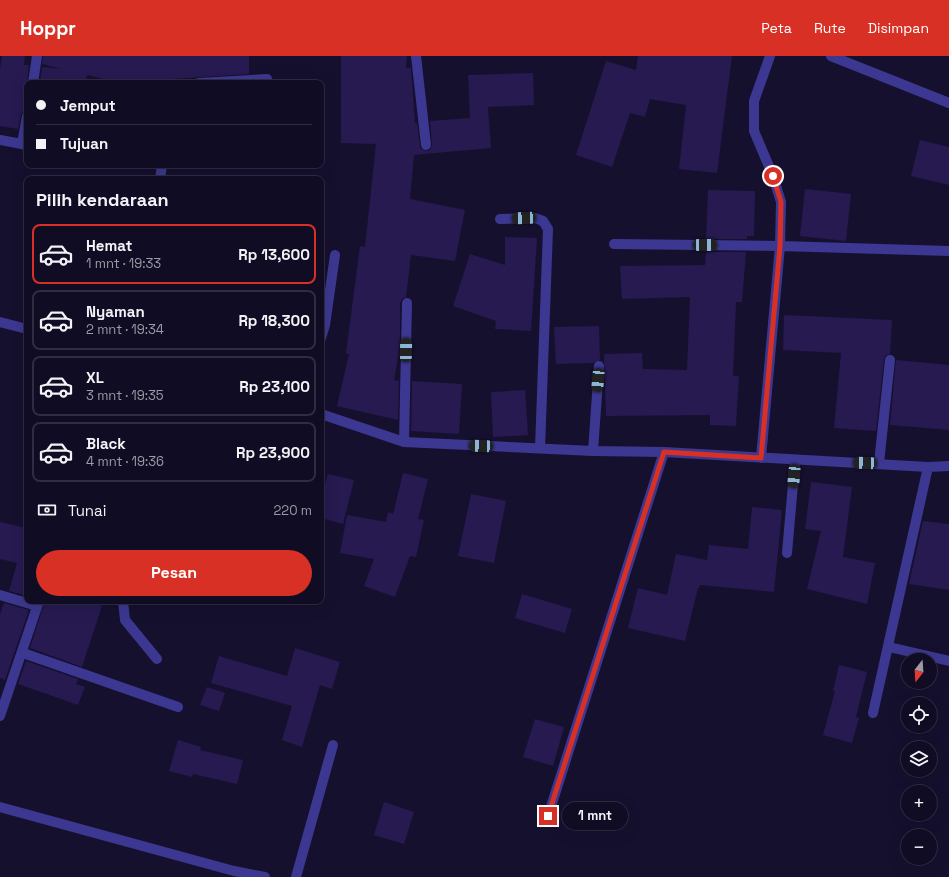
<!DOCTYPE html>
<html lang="id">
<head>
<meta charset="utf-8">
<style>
	:root { --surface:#100c23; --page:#19152b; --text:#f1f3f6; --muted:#9c9ba6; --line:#302c41; --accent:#d93025 }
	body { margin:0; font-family:"Space Grotesk",sans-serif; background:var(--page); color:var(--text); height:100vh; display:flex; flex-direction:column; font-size:15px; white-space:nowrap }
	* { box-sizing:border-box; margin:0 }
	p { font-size:13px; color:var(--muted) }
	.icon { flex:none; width:22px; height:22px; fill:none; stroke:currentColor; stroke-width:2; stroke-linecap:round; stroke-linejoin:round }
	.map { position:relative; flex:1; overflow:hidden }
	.details { position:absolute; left:24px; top:120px; width:300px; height:428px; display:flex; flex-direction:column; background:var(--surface); border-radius:8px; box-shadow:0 4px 16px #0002,0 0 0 1px var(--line) }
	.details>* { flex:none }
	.hud { position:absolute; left:24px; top:24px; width:300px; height:88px; border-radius:8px; box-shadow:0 4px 16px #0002,0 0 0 1px var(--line); display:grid; align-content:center; height:88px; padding:0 12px; background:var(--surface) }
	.needle { width:26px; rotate:197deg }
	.fabs { position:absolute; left:901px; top:597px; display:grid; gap:8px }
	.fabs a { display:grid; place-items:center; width:36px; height:36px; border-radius:50%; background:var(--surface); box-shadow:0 4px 16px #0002,0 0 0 1px var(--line); font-size:20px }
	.end { position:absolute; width:18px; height:18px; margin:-9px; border:5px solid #d93025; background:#fff; box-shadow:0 0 0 2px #fff }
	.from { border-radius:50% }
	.bubble { position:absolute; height:28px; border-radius:14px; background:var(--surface); box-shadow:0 4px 16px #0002,0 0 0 1px var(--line); font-size:13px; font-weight:800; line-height:28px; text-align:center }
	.car { position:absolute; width:12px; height:24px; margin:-12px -6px; border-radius:5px; box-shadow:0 0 3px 1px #0007; background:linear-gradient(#222 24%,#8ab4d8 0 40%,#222 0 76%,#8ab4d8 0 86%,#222 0) }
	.hud b { display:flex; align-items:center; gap:14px; height:38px; font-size:15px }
	.hud b+b { border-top:1px solid var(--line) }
	.hud i { width:10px; height:10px; background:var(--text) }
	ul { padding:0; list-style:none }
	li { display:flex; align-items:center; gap:12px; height:60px; margin:0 8px 6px; padding:0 4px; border:2px solid var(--line); border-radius:8px }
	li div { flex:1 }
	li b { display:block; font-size:15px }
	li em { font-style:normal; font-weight:800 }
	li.on { border-color:var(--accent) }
	li>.icon { width:36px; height:36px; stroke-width:1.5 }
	h2 { padding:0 12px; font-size:18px; line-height:48px }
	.pay { display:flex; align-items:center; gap:10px; height:44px; padding:0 12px; font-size:15px }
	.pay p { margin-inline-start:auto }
	.cta { display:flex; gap:8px; margin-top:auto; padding:8px 12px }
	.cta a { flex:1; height:46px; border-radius:24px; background:var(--accent); color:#fff; font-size:16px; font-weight:800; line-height:46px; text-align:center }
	header { display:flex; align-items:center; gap:24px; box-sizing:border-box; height:56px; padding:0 20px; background:var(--accent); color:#fff }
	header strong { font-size:19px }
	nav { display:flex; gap:22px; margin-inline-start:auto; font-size:14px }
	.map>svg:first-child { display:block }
	.building { fill:#261a51 }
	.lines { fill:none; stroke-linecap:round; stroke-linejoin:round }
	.street { stroke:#3c3891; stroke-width:10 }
	.route { stroke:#d93025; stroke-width:5 }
</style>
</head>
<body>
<header>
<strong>Hoppr</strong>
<nav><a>Peta</a><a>Rute</a><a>Disimpan</a></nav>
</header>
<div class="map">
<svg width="949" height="821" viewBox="0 0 949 821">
	<rect width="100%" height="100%" fill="#16102f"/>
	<path class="building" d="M2 0H25L24 9H29L24 54 21 58 18 73 0 70V12Z
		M43 0H249V18L155 24V27H119L87 19 86 27H40L42 11 62 13 42 8Z
		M341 0H407L406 12H411L415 67H417L420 90 421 93 426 95 430 94 432 89 430 65 470 62 468 19 533 17 534 49 488 51 491 92 414 99 410 143 465 154 455 205 411 199 406 241 402 243 400 247V290L394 324 399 325 398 364 337 350 349 298 346 297 360 190 365 191 376 88 341 87Z
		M638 0H732L717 117 679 113 686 49 650 43 645 61 630 57 612 111 576 99 606 5 636 14Z
		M920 84 949 91V129L911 120Z
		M805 133 851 138 846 185 800 180Z
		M708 134 755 135 754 180H747V183H706Z
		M505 181 537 182 531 275 495 273 496 265 453 250 470 198 505 209Z
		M706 196H746L742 246H736L733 320H739L736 370 710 369V359L606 360 604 298 642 297 643 313 687 314 690 241 622 243 620 210 705 209Z
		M784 259 892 264 890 298 885 300 884 303 876 375 834 372 841 297 783 294Z
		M599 270 600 304 593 307 556 308 554 271Z
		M896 304 949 309V374L890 369Z
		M412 325 462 328 459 378 411 375Z
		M525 334 528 379 493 381 491 336Z
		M403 417 428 423 418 463 424 464 416 501 410 500 395 541 364 530 374 503 340 497 347 459 386 466 388 456 393 458Z
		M328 418 354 424 343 468 321 462V442Z
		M811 426 852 431 843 501 875 507 867 548 807 533 821 475 805 473Z
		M471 438 506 445 494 507 458 500Z
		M752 451 782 454 774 536 700 529 699 532H698L685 585 628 572 638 532 667 539 676 498 707 504 709 489 748 493Z
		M923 465 949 468V534L909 528Z
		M0 466 27 472V540L9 535 17 507 0 503Z
		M522 538 572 553 565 577 515 562Z
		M45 545H88L102 550 82 611 30 592Z
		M4 547 29 554 5 624 0 622V559Z
		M295 592 340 606 332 633 320 629 302 691 282 684 292 650 211 627 219 600 287 620Z
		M26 605 78 623 76 628 85 631 78 649 18 628Z
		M839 609 867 616 856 661 859 662 852 687 823 679 835 635H833Z
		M207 631 225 637 219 655 200 649Z
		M535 663 564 671 553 710 523 701Z
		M178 684 201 691 200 694 243 704 237 728 193 718 192 721 169 715Z
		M384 746 414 756 404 788 374 779Z"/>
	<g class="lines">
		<path class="street" d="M416 0 426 89
			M831 0 949 47
			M33 27 37 0
			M199 27 267 23
			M0 84 27 89
			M22 88 27 60
			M160 123 162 109
			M500 163 535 162 543 165 548 173 540 392
			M614 188 780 190 949 195
			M0 266 27 273
			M321 282 325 269 335 199
			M321 358 404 386 593 395 664 396 928 411 949 410
			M404 386 407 247
			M593 395 599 310
			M761 402 780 190 781 146 773 120 754 75V45L770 0
			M879 407 890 304
			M787 497 795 405
			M0 539 37 550
			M123 545 125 564 157 603
			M889 591 949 605
			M23 597 178 651
			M873 657 928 411
			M0 660 39 545
			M0 751 234 815 265 821
			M548 760 664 396
			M296 821 333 689"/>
	</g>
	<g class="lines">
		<path class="route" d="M548 760 664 396 761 402 780 190 781 146 773 120"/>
	</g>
</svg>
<div class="fabs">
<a><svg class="needle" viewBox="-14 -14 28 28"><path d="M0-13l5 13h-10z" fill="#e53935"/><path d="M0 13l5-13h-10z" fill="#9c9ba6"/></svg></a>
<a><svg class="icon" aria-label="locate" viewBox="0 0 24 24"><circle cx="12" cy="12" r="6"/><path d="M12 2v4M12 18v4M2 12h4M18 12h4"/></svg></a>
<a><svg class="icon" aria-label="layers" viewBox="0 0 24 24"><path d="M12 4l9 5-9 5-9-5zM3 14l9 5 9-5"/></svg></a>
<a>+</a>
<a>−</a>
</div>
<i class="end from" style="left:773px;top:120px"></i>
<i class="end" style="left:548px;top:760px"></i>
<div class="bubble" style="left:562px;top:746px;width:66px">1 mnt</div>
<i class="car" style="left:524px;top:162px;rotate:268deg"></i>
<i class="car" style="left:705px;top:189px;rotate:91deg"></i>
<i class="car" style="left:406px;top:294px;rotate:1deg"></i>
<i class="car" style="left:598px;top:324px;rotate:185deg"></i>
<i class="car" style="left:481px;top:390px;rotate:272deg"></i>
<i class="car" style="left:865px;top:407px;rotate:272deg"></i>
<i class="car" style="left:794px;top:420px;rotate:185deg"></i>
<div class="hud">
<b><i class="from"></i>Jemput</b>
<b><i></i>Tujuan</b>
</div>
<section class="details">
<h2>Pilih kendaraan</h2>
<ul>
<li class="on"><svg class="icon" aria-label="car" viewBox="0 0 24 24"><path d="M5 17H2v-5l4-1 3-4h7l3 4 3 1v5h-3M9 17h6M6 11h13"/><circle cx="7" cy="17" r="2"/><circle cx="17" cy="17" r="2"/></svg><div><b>Hemat</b><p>1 mnt · 19:33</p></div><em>Rp 13,600</em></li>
<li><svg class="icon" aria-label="car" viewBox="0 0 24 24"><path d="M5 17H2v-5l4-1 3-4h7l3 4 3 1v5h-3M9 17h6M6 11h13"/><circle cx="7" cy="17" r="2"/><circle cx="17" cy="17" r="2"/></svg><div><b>Nyaman</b><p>2 mnt · 19:34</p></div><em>Rp 18,300</em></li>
<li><svg class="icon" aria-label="car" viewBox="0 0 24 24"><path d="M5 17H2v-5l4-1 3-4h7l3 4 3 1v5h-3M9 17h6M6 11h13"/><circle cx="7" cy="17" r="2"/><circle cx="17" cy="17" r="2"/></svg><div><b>XL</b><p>3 mnt · 19:35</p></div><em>Rp 23,100</em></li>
<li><svg class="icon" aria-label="car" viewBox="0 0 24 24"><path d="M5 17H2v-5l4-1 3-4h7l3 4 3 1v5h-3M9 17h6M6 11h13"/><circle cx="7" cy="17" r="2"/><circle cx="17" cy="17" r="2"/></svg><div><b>Black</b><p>4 mnt · 19:36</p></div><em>Rp 23,900</em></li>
</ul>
<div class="pay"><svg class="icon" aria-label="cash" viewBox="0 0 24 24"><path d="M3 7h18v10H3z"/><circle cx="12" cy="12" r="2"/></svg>Tunai<p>220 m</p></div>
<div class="cta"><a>Pesan</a></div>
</section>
</div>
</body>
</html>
